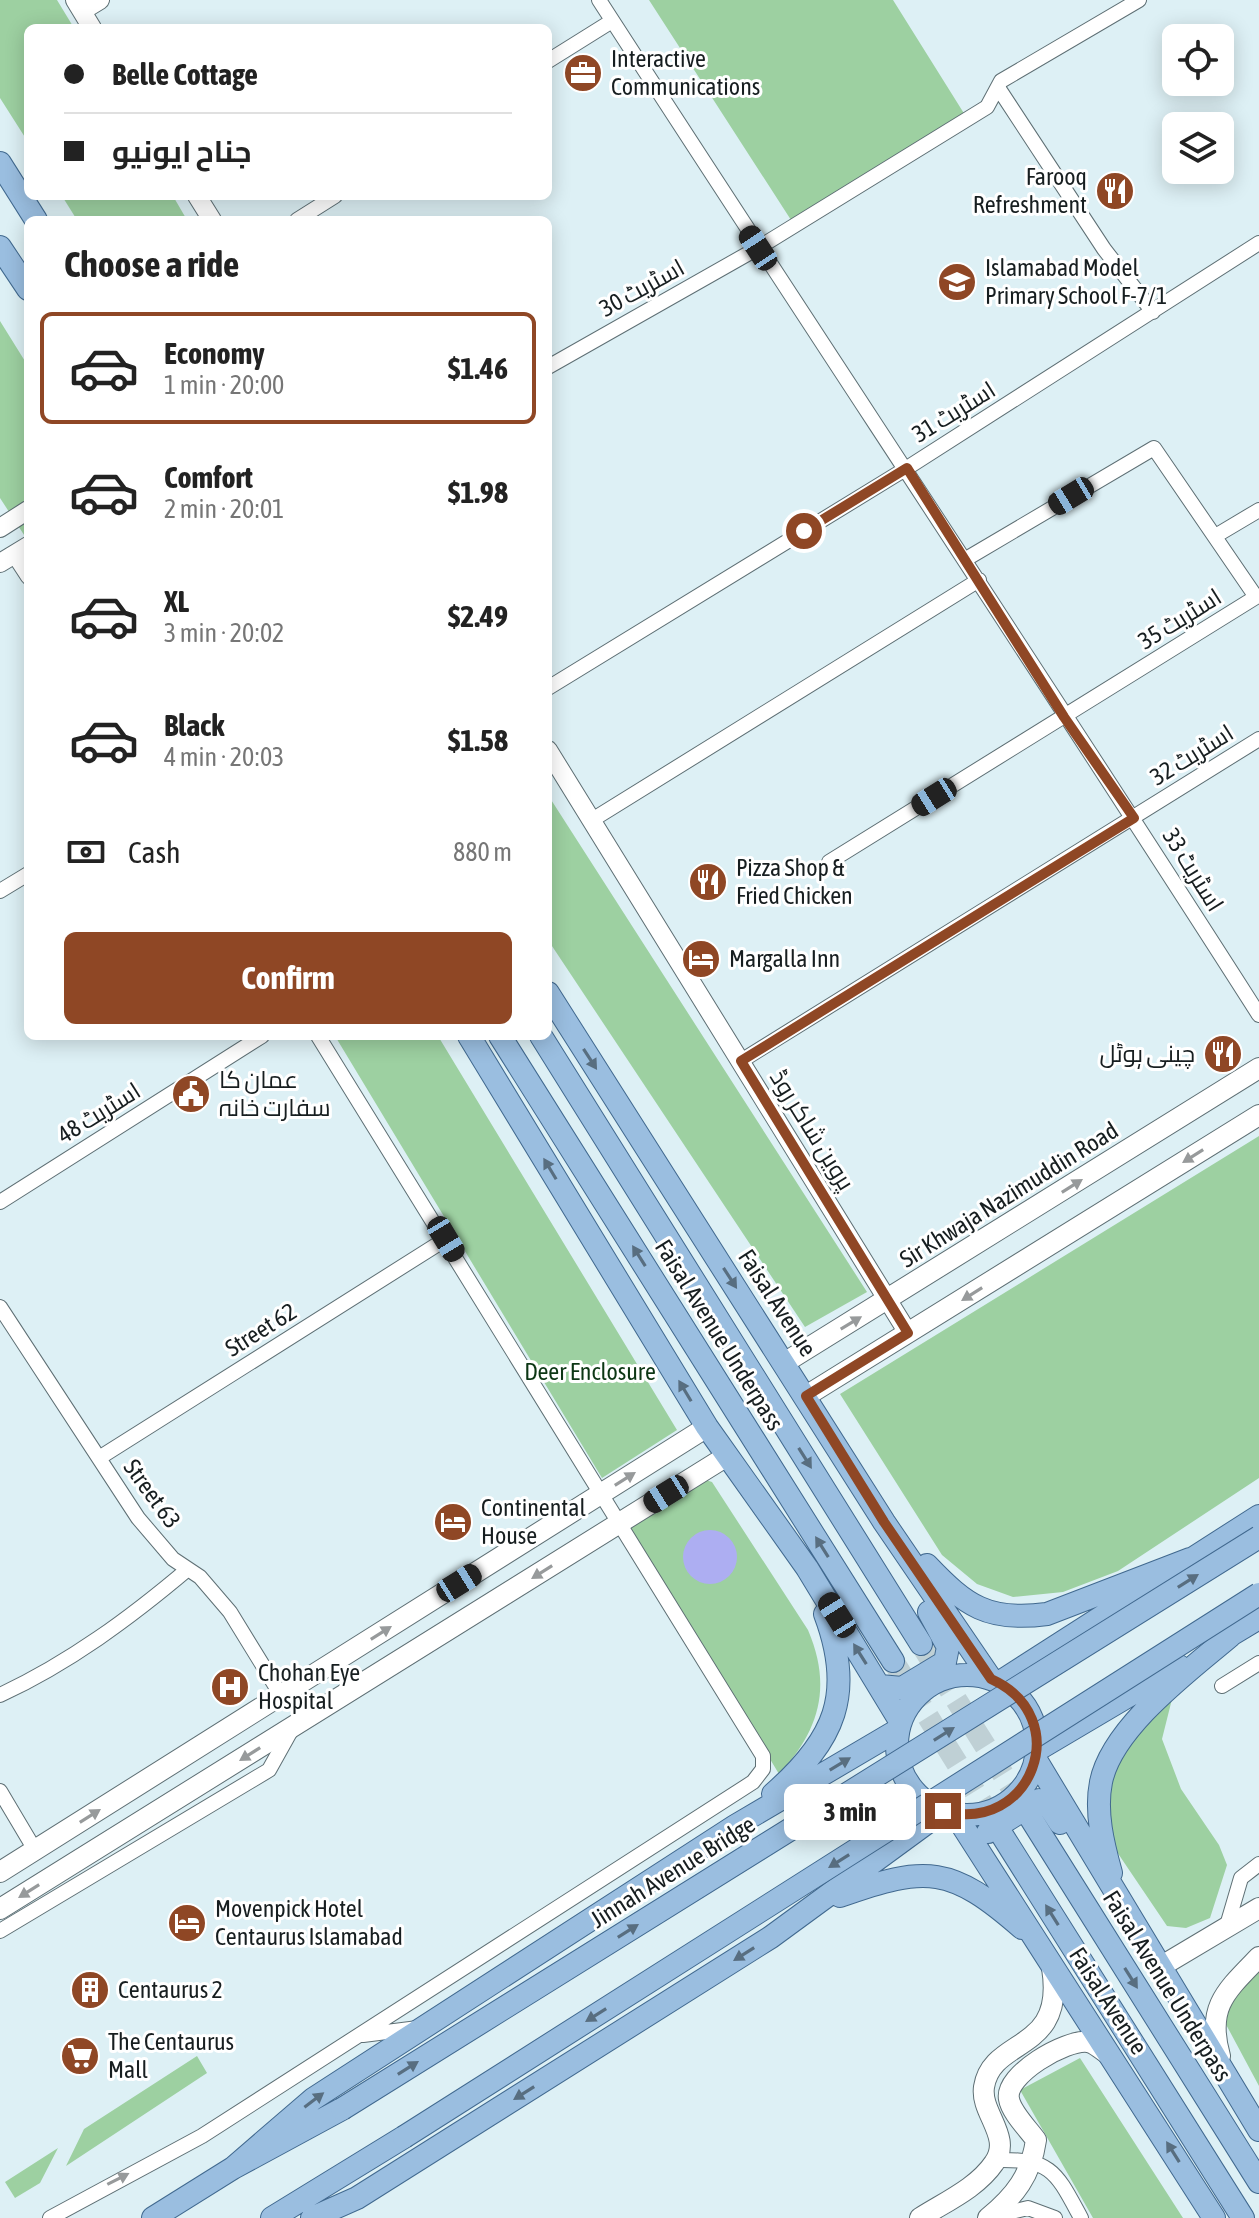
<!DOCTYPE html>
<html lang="en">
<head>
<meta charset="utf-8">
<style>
	:root { --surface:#fff; --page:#f2f2f2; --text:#222; --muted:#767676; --line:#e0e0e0; --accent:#8f4725 }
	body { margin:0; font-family:"Asap Condensed",Cairo,sans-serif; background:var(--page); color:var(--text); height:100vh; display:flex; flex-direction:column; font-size:30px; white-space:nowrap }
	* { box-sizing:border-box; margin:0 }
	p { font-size:26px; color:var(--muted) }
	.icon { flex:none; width:44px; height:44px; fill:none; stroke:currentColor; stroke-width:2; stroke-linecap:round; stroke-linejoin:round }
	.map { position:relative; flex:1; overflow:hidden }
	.side { position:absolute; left:24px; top:216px; width:528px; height:824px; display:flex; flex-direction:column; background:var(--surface); border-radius:12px; box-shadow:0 4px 20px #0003 }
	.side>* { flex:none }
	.banner { position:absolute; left:24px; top:24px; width:528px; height:176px; border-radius:12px; box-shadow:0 4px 20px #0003; display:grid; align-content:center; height:176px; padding:0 40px; background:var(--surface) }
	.fabs { position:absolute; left:1162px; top:24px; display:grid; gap:16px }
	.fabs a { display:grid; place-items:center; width:72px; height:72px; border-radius:12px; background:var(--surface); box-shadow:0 4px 20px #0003; font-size:40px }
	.end { position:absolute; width:36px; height:36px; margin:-18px; border:10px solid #8f4725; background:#fff; box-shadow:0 0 0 4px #fff }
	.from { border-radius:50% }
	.bubble { position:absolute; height:56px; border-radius:12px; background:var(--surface); box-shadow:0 4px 20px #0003; font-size:26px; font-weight:700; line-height:56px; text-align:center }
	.car { position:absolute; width:24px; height:48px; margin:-24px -12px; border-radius:10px; box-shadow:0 0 6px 2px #0007; background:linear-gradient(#222 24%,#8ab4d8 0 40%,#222 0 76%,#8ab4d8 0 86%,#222 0) }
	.banner b { display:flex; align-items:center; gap:28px; height:76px; font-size:30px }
	.banner b+b { border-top:2px solid var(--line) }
	.banner i { width:20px; height:20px; background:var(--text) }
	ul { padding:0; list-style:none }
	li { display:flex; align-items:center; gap:24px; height:112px; margin:0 16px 12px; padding:0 24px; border:4px solid transparent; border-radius:12px }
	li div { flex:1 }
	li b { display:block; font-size:30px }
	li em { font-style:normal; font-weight:700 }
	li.selected { border-color:var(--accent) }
	li>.icon { width:72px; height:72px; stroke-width:1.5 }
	h2 { padding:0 40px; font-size:36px; line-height:96px }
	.pay { display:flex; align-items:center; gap:20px; height:88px; padding:0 40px; font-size:30px }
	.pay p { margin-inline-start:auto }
	.cta { display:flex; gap:16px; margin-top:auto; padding:16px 40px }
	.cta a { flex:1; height:92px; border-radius:12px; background:var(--accent); color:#fff; font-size:32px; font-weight:700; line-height:92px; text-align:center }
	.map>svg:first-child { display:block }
	.green { fill:#9dd0a1 }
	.water { fill:#adaef2 }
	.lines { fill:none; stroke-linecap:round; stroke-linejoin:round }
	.primary-tunnel { stroke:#bfd0d5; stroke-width:22; stroke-dasharray:22 11; stroke-linecap:butt }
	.minor-casing { stroke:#5e6f74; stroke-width:16 }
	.tertiary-casing { stroke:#5e6f74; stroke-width:20 }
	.secondary-casing { stroke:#5e6f74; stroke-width:22 }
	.primary-casing { stroke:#41698f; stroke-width:24 }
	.minor { stroke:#fff; stroke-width:14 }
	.tertiary { stroke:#fff; stroke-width:18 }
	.secondary { stroke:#fff; stroke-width:20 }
	.primary { stroke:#9abee0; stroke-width:22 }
	.primary-bridge-casing { stroke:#41698f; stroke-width:24; stroke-linecap:butt }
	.primary-bridge { stroke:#9abee0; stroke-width:22 }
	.oneway { fill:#586e80 }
	.oneway2 { fill:#979a9b }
	.route { stroke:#8f4725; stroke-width:10 }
	.labels { text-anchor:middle; stroke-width:6; stroke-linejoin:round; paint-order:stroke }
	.poi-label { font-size:24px; fill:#171e20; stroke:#fff; text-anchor:start }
	.street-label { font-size:24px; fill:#171e20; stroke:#fff }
	.park-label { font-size:24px; fill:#0c3614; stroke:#fff }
</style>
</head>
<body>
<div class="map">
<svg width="1259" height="2218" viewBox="0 0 1259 2218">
	<rect width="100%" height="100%" fill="#ddf0f5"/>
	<path class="green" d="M0 0H57L74 28H28V142L0 98Z
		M649 0H893L965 115 791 220Z
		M62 196H173L187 220H77Z
		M0 321 28 366V541L0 498Z
		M548 795 867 1292 805 1327 548 940Z
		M335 1036H438L677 1430 602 1478Z
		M1259 1136V1478L1118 1571 1063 1592 1013 1597 977 1584 942 1555 840 1394Z
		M706 1480 712 1482 808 1630C832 1686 820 1730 779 1774L627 1522Z
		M1172 1699 1162 1739 1181 1789 1219 1845 1227 1865 1210 1918 1186 1928 1167 1926 1117 1852 1104 1791 1129 1734Z
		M1259 1966V2086L1222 2017Z
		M197 2056 207 2073 66 2166 84 2129Z
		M1080 2058 1183 2218H1093L1020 2090Z
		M58 2148 40 2183 15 2198 5 2182Z"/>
	<path class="water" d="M683 1557a27 27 0 1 1 54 0a27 27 0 1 1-54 0Z"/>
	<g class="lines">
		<path class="primary-tunnel" d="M921 1644 1030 1817
			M893 1661 1002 1835"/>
		<defs>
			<path id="minor" d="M599 0C818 339 1042 675 1259 1015
				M548 61 612 21
				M999 89 1104 249 1153 312
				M297 220 335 196
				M548 367 758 248 987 107 1001 81 1139 0
				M1217 535 1259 510
				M13 554 28 577
				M548 688 907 468 1259 243
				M592 820 979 580
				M829 862 1256 597 1154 448 966 559
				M0 891 28 874
				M741 1061 1259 739
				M0 1202 262 1036
				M0 1307 138 1518 173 1559 200 1577 230 1612 281 1695
				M99 1458 446 1239
				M1222 1686 1259 1663
				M0 1695C69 1663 130 1618 188 1569
				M0 1791 35 1850
				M1226 1929 1241 1878 1259 1864
				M0 1931 269 1770 293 1727
				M363 2035 418 2028
				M997 2160C1052 2159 1056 2172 1081 2218
				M994 2216 1028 2208 1055 2218
				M50 2218 202 2136 753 1782 763 1769V1756L318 1036"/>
			<path id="tertiary" d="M75 0 92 28
				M82 11 100 0
				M197 196 212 220
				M0 528 28 510
				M0 563 28 546
				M548 750 908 1333"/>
			<path id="secondary" d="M784 1363 1259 1068
				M806 1396 1259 1115
				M0 1872 707 1427
				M0 1909 727 1456
				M1160 1967 1259 1908
				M1220 2056C1206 2007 1226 1991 1259 1957
				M920 2218C945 2202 977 2188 994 2163 1013 2137 980 2113 984 2087 992 2036 1066 2054 1052 1968
				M988 2218C1015 2196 1031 2175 1036 2140 1028 2129 1011 2112 1009 2099 1004 2075 1066 2039 1088 2042 1095 2043 1103 2051 1109 2055"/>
			<path id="primary" d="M0 163 36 220
				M0 247 28 289
				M548 993 884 1522 991 1679
				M469 1036 707 1427 807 1568 900 1721
				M500 1036 893 1661
				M541 1036 921 1644
				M927 1565C966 1606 988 1622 1047 1614L1190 1559
				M1219 1642 1259 1618
				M897 1745a70 70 0 1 1 140 0a70 70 0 1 1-140 0Z
				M1000 1682 1259 1516
				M880 1686 902 1688 945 1662 948 1647 929 1612
				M1037 1750 1179 1666
				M1036 1760 1259 2130
				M773 1794C835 1740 855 1694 825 1614
				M955 1814 1214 2218
				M1030 1817 1259 2182
				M988 1832 1039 1800 1047 1803 1060 1823
				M1002 1835 1243 2218
				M1111 1873C1103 1844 1095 1812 1101 1782 1112 1727 1190 1670 1230 1636
				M840 1896C927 1865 951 1866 1022 1928
				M233 2168 313 2099 735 1826 898 1730
				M153 2218 233 2168 342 2109
				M272 2218 404 2137
				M312 2218 357 2198 771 1937 943 1811"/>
		</defs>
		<use href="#minor" class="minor-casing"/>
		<use href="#tertiary" class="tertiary-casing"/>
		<use href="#secondary" class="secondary-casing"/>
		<use href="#primary" class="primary-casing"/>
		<use href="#minor" class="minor"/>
		<use href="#tertiary" class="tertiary"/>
		<use href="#secondary" class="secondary"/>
		<use href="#primary" class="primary"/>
		<defs>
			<path id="primary-bridge" d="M342 2109 1259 1537
				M404 2137 1259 1594"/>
		</defs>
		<use href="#primary-bridge" class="primary-bridge-casing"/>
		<use href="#primary-bridge" class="primary-bridge"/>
	</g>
	<defs><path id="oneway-solid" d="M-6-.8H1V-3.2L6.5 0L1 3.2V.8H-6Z" transform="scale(2)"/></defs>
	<g class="oneway">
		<use href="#oneway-solid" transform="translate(590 1059) rotate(57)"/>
		<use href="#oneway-solid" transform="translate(550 1169) rotate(-121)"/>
		<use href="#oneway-solid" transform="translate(639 1256) rotate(-122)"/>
		<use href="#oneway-solid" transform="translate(730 1278) rotate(57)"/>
		<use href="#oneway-solid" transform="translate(685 1391) rotate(-121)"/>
		<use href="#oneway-solid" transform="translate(805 1458) rotate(58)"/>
		<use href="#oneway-solid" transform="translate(822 1547) rotate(-122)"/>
		<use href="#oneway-solid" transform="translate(1188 1581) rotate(-32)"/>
		<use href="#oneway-solid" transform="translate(860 1654) rotate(-122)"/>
		<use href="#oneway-solid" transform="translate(944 1734) rotate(-32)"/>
		<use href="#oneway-solid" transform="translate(840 1764) rotate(-31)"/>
		<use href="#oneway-solid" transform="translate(839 1861) rotate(148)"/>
		<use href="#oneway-solid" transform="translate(1052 1915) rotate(-122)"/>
		<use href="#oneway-solid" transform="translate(628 1931) rotate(-32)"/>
		<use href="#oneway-solid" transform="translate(744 1954) rotate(148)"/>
		<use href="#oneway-solid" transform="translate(1131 1978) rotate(58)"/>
		<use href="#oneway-solid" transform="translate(596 2015) rotate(148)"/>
		<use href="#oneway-solid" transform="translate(408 2068) rotate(-32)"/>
		<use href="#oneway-solid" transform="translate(524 2093) rotate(148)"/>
		<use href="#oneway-solid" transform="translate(314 2100) rotate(-37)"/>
		<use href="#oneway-solid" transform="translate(1173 2152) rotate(-122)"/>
	</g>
	<g class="oneway2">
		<use href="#oneway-solid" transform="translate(1193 1156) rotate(148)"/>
		<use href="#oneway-solid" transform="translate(1072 1186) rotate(-32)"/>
		<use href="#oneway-solid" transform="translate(972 1294) rotate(148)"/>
		<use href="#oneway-solid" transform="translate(851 1323) rotate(-31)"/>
		<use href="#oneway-solid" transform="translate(625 1479) rotate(-32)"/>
		<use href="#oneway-solid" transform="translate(542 1572) rotate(148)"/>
		<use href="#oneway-solid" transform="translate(381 1633) rotate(-32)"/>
		<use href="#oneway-solid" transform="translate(250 1754) rotate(148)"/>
		<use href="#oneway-solid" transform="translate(90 1816) rotate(-32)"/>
		<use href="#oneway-solid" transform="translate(29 1891) rotate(148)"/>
		<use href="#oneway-solid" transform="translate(118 2179) rotate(-27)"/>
	</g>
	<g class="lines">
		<path class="route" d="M804 531 907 468 1064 717 1134 818 741 1061 908 1333 806 1396 884 1522 991 1679C1076 1717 1032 1835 943 1811"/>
	</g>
	<defs>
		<symbol id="office-disc" viewBox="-11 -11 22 22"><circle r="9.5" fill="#8f4725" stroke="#fff"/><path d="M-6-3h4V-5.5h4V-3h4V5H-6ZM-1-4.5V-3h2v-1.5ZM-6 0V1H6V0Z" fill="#fff"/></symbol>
		<symbol id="restaurant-disc" viewBox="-11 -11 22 22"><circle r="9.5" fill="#8f4725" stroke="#fff"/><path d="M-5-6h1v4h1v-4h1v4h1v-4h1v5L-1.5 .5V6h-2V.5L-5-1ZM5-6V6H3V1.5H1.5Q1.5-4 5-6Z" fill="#fff"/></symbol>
		<symbol id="school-disc" viewBox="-11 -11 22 22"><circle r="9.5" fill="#8f4725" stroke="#fff"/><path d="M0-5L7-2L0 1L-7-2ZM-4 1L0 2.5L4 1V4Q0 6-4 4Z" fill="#fff"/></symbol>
		<symbol id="hotel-disc" viewBox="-11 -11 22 22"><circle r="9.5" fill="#8f4725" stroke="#fff"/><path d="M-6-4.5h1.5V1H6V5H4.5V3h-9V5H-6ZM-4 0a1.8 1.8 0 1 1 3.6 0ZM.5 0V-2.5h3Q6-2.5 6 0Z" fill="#fff"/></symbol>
		<symbol id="civic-disc" viewBox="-11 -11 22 22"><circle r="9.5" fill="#8f4725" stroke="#fff"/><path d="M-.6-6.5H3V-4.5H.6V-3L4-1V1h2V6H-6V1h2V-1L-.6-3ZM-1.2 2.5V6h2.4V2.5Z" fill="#fff"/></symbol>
		<symbol id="hospital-disc" viewBox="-11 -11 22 22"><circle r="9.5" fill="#8f4725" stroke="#fff"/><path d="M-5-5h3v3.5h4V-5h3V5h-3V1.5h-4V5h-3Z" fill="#fff"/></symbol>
		<symbol id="building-disc" viewBox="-11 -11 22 22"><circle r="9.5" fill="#8f4725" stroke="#fff"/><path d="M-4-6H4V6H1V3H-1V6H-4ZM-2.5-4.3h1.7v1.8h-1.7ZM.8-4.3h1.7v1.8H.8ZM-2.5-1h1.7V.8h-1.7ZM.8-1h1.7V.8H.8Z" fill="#fff"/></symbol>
		<symbol id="supermarket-disc" viewBox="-11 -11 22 22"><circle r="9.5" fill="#8f4725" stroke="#fff"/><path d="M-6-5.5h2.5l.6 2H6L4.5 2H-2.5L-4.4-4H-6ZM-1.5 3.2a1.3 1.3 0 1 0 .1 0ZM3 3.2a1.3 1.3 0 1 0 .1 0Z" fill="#fff"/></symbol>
	</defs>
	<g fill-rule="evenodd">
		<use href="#office-disc" x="561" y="51" width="44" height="44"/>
		<use href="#restaurant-disc" x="1093" y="169" width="44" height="44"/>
		<use href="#school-disc" x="935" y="260" width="44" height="44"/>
		<use href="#restaurant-disc" x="686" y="860" width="44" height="44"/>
		<use href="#hotel-disc" x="679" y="937" width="44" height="44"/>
		<use href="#restaurant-disc" x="1201" y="1032" width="44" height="44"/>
		<use href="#civic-disc" x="169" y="1072" width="44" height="44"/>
		<use href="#hotel-disc" x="431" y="1500" width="44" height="44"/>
		<use href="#hospital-disc" x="208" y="1665" width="44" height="44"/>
		<use href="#hotel-disc" x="165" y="1901" width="44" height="44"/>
		<use href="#building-disc" x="68" y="1968" width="44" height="44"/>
		<use href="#supermarket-disc" x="58" y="2034" width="44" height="44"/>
	</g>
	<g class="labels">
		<g class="poi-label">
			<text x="611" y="67">Interactive<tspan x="611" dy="28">Communications</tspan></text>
			<text x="1087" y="185" text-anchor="end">Farooq<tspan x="1087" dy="28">Refreshment</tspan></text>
			<text x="985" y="276">Islamabad Model<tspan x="985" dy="28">Primary School F-7/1</tspan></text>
			<text x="736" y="876">Pizza Shop &amp;<tspan x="736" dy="28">Fried Chicken</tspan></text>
			<text x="729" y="967">Margalla Inn</text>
			<text x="1195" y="1062" text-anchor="end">چینی ہوٹل</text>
			<text x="219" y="1088">عمان کا<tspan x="219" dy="28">سفارت خانہ</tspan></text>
			<text x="481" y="1516">Continental<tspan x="481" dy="28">House</tspan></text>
			<text x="258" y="1681">Chohan Eye<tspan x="258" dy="28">Hospital</tspan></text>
			<text x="215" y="1917">Movenpick Hotel<tspan x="215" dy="28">Centaurus Islamabad</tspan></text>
			<text x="118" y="1998">Centaurus 2</text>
			<text x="108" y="2050">The Centaurus<tspan x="108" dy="28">Mall</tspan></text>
		</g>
		<g class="street-label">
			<text transform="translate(642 288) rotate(-29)" y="8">اسٹریٹ 30</text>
			<text transform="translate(954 412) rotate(-32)" y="8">اسٹریٹ 31</text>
			<text transform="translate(1180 619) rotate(-32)" y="8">اسٹریٹ 35</text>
			<text transform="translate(1192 755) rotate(-32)" y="8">اسٹریٹ 32</text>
			<text transform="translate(1193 870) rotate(58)" y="8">اسٹریٹ 33</text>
			<text transform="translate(99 1113) rotate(-32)" y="8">اسٹریٹ 48</text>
			<text transform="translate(812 1130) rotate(58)" y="8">پروین شاکر روڈ</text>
			<text transform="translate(1009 1195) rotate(-32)" y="8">Sir Khwaja Nazimuddin Road</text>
			<text transform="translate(777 1303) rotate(57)" y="8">Faisal Avenue</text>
			<text transform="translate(261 1330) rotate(-32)" y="8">Street 62</text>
			<text transform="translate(719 1335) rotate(58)" y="8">Faisal Avenue Underpass</text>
			<text transform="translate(152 1494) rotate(54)" y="8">Street 63</text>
			<text transform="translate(673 1872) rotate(-32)" y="8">Jinnah Avenue Bridge</text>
			<text transform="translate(1167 1986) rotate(58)" y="8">Faisal Avenue Underpass</text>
			<text transform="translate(1108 2001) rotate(57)" y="8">Faisal Avenue</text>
		</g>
		<g class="park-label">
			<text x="590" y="1380">Deer Enclosure</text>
		</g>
	</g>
</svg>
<div class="fabs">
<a><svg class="icon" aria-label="locate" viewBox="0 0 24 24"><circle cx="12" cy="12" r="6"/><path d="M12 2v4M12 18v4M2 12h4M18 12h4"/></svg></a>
<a><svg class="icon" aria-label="layers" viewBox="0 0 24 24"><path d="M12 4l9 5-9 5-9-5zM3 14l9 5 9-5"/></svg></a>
</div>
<i class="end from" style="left:804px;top:531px"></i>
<i class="end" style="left:943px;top:1811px"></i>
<div class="bubble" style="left:784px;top:1784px;width:132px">3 min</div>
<i class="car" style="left:758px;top:248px;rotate:327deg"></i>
<i class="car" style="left:1071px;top:496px;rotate:239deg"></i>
<i class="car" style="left:934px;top:797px;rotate:238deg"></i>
<i class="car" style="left:446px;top:1239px;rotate:149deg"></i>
<i class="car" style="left:666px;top:1494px;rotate:238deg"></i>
<i class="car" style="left:459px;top:1583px;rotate:58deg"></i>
<i class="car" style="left:837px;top:1615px;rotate:328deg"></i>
<div class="banner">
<b><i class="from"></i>Belle Cottage</b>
<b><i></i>جناح ایونیو</b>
</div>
<section class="side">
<h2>Choose a ride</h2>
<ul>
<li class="selected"><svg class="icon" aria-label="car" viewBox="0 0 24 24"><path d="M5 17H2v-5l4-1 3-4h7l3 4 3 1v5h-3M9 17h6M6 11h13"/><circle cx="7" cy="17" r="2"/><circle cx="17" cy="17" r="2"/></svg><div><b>Economy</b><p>1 min · 20:00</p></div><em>$1.46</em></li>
<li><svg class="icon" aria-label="car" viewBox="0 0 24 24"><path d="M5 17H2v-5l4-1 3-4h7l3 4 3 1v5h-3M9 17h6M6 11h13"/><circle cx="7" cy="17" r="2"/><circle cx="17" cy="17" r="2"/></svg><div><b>Comfort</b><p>2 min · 20:01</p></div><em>$1.98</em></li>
<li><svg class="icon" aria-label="car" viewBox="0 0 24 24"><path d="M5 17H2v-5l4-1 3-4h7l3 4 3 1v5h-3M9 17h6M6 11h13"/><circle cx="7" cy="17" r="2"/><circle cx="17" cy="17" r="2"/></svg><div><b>XL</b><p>3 min · 20:02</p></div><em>$2.49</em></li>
<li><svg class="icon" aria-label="car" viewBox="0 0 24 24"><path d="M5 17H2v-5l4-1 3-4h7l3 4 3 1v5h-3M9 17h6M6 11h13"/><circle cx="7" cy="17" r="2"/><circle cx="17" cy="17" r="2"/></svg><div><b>Black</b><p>4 min · 20:03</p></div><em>$1.58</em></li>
</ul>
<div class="pay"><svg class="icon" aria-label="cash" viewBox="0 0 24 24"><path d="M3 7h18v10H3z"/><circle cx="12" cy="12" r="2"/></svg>Cash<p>880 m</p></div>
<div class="cta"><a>Confirm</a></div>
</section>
</div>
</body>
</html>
